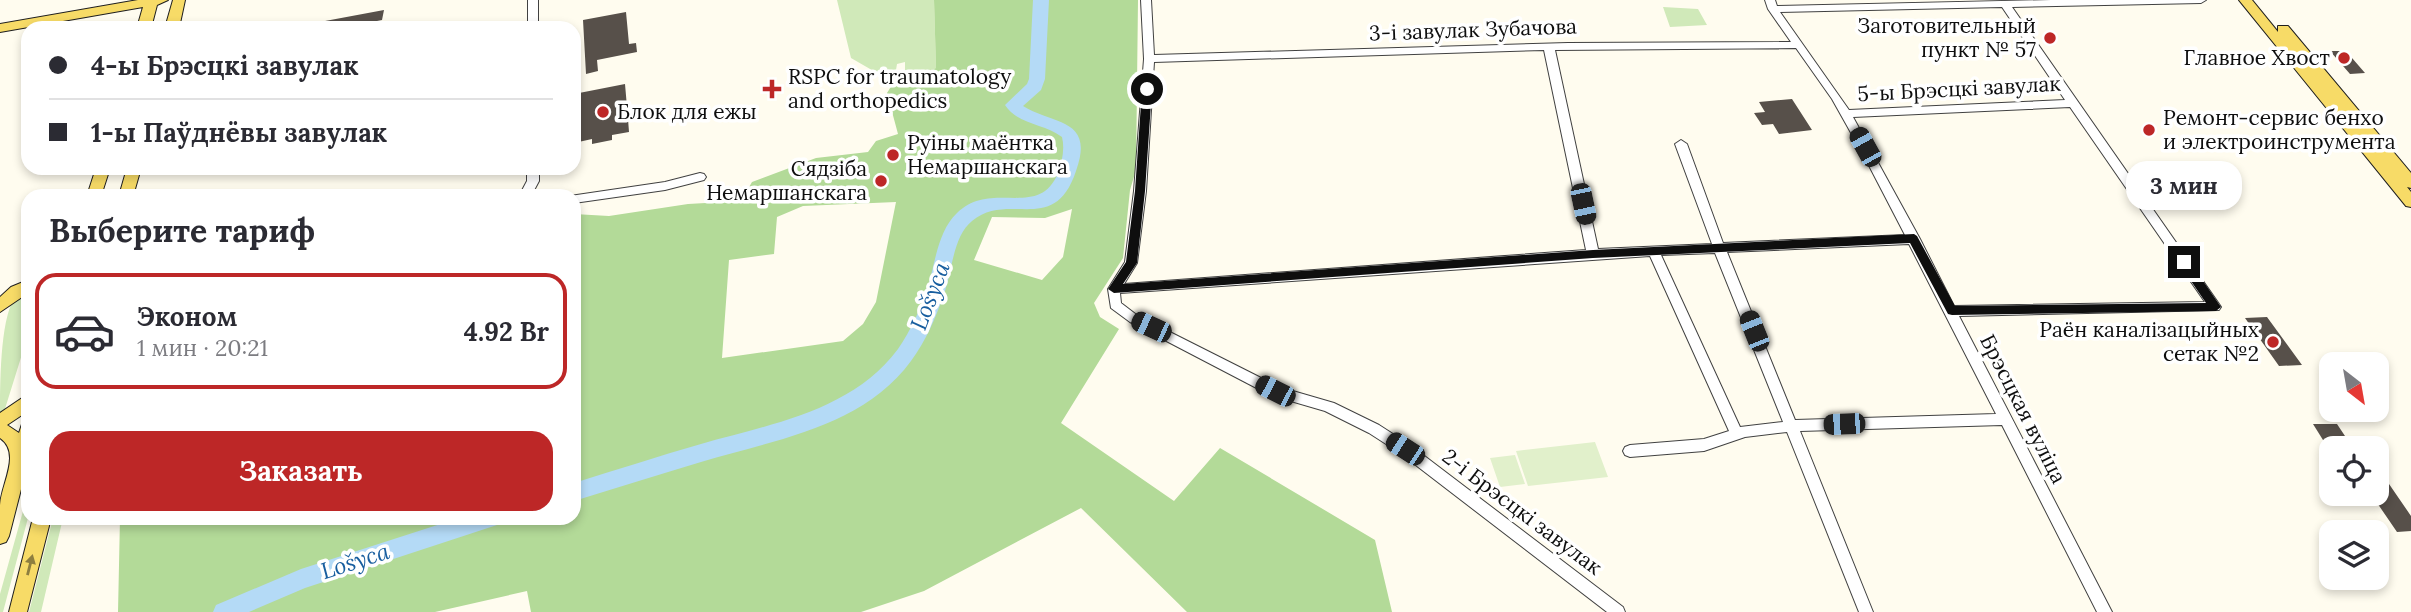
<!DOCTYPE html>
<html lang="ru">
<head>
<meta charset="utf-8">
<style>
	:root { --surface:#fff; --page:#f7f7f7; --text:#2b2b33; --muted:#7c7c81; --line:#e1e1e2; --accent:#bd2727 }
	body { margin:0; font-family:Lora,serif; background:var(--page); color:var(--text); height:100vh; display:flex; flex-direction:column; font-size:26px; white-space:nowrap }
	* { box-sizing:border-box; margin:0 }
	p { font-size:23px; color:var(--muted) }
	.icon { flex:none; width:38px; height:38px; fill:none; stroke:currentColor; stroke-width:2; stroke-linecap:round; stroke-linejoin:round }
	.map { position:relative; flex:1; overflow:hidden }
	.sheet { position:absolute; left:21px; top:189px; width:560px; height:336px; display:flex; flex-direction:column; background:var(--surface); border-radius:21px; box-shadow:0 4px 10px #0003 }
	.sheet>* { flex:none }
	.banner { position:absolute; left:21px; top:21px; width:560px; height:154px; border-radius:21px; box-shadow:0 4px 10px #0003; display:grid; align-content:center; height:154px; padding:0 28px; background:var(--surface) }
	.needle { width:46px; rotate:149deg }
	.fabs { position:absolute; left:2319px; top:352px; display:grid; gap:14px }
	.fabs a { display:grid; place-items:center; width:70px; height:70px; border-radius:14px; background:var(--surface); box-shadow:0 4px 10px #0003; font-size:35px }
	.end { position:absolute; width:32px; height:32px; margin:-16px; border:9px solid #0e0e0e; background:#fff; box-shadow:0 0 0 4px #fff }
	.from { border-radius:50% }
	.bubble { position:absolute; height:49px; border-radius:21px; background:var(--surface); box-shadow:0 4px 10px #0003; font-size:23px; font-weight:700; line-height:49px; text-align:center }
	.car { position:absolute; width:21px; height:42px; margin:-21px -10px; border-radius:9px; box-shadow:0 0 5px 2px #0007; background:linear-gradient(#222 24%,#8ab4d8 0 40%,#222 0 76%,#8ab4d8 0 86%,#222 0) }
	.banner b { display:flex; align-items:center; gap:24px; height:66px; font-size:26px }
	.banner b+b { border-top:2px solid var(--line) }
	.banner i { width:18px; height:18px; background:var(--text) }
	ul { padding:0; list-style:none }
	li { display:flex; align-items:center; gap:21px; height:116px; margin:0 14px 10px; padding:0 14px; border:4px solid transparent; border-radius:21px }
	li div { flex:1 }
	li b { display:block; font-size:26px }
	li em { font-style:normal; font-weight:700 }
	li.selected { border-color:var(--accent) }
	li>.icon { width:63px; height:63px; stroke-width:1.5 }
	h2 { padding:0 28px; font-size:32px; line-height:84px }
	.cta { display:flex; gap:14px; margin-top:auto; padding:14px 28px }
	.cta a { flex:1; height:80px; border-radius:21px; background:var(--accent); color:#fff; font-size:28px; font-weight:700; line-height:80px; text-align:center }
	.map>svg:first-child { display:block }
	.green { fill:#d0e9b9 }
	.forest { fill:#b3da98; fill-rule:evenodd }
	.pitch { fill:#e1f0cb }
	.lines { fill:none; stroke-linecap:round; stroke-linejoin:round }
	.river { fill:#b4daf6; fill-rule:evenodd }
	.building { fill:#57504a }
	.minor-casing { stroke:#414141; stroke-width:2 }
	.major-casing { stroke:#1f1f1f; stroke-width:2 }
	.minor { fill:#fff; fill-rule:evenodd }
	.major { fill:#f7db67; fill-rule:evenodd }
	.oneway { fill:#8e7f3f }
	.route { fill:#0e0e0e }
	.poi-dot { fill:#bd2727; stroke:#fff; stroke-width:2.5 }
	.labels { text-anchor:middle; stroke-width:7; stroke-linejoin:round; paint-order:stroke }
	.poi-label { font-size:21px; fill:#0e0e0e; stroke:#fff; text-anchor:end }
	.street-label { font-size:21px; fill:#0e0e0e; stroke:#fff }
	.water-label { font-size:23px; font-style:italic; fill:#185e9f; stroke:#fff }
</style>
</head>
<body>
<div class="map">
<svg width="2411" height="612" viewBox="0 0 2411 612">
	<rect width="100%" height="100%" fill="#fffcef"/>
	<path class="green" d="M837 0H934L936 68 905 80V62L897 64 896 70 877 73 851 58Z
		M1663 7 1698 9 1707 25 1670 27Z
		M28 290V335L4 412 0 416C0 386 0 321 14 299 18 295 24 293 28 290Z
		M28 493V518L3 612H0V594Z
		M53 518H63L41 612H29Z"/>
	<path class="forest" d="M934 0H1138L1136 170 1130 190 1123 258 1094 303 1100 317 1119 329 1061 423 1174 501 1220 448 1375 540 1392 612H1187L1081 508 924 591 861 612H531L527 591 435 612H118L120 518H574V214L609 216 688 204 741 201 752 182 816 158 868 152 876 141 898 134 887 93 892 85 936 68ZM896 202 876 302 863 324 843 341 722 358 729 260 774 254 777 217 803 206ZM1072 209 1063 257 1042 280 974 260 992 217 1045 218Z"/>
	<path class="pitch" d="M1595 442 1608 477 1528 486 1516 451Z
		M1515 455 1525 484 1500 487 1490 458Z"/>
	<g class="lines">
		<path class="river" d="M1033 0H1049L1045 79 1041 90 1023 106C1054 125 1095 118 1076 171 1054 237 1009 190 972 221 953 236 952 272 944 294 936 317 926 341 911 361 863 427 774 440 701 462 658 475 616 488 574 501V483C616 470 659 456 701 444 771 424 852 411 898 349 911 330 921 308 928 287 935 263 938 231 957 213 992 179 1039 220 1058 173 1062 162 1065 149 1062 137 1044 123 1018 125 1005 105L1027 84 1029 79Z
			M459 518H500L497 525 305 588 249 612H213L216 605 301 569Z"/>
	</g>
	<path class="building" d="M384 10 382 20 342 28H309V24Z
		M626 12 629 44 636 43 637 52 597 60 598 71 586 74 583 20Z
		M2330 51H2346L2365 73 2350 74Z
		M625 84 627 107 632 106 633 117 628 119 629 132 612 135V140L592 144V139L574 143V94Z
		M1792 99 1812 130 1779 134 1773 124 1762 125 1754 113 1765 112 1759 102Z
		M2267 317 2302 365 2279 366 2245 318Z
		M2313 424H2337L2353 448H2328Z
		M2376 465 2411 516V531L2397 532 2371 494H2376Z"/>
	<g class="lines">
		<defs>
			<path id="minor" d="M528 0H538V28H528Z
				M1141 0H1151L1154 55 1568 43 1791 42 1768 9 1765 0H1775L1777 6 2051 0H2206L2201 3 2012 7 2219 304 2221 307 2219 310 1959 316 2112 612H2097L2002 425 1800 431 1873 612H1859L1787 432 1745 437 1704 451 1630 457 1625 455 1623 451 1625 447 1630 445 1704 439 1729 431 1650 256 1120 293 1121 303 1138 316 1279 387 1334 403 1379 425 1410 445 1623 607 1625 612H1607L1400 453 1369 433 1325 411 1270 395 1130 322 1111 308 1108 289 1125 262 1134 191 1144 59ZM2002 7 2065 100 1849 110 1780 12ZM1796 48 1832 99 1864 156 1905 235 1723 243 1687 144 1681 140 1675 144 1712 244 1598 249 1555 50ZM1544 50 1586 250 1124 284 1137 263 1146 191 1154 62ZM2070 107 2205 302 1954 306 1920 239 1853 117ZM1909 244 1996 414 1795 420 1727 252ZM1715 253 1783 422 1740 427 1661 255Z
				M527 168H539V181L531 196H519L527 181Z
				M700 173 704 174 706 177 704 180 665 190 574 203V196H570L665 182Z"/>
			<path id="major" d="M138 0H168L157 5 151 28H137L143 7 0 32V24Z
				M173 0H185L179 28H165Z
				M2239 0H2252L2278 32V26H2288L2411 173V188L2407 187 2411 192V207L2406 206Z
				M96 168H110L101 196H87Z
				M127 168H141L133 196H119Z
				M28 280V293L0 312V297L11 287Z
				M28 394V411L7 425 19 433 22 424 28 422V462L9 536 6 542 0 544C0 531 0 518 0 505 1 484 22 453 0 438V413Z
				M33 518H51L27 612H9Z"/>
		</defs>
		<use href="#minor" class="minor-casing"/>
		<use href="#major" class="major-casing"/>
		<use href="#minor" class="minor"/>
		<use href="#major" class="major"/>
	</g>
	<defs><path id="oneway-solid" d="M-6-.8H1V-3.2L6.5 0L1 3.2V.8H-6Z" transform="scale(1.75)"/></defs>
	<use class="oneway" href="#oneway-solid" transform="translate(30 565) rotate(-76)"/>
	<path class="route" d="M1147 86 1152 89 1145 191 1137 263 1123 284 1593 250 1914 234 1917 236 1955 306 2206 303 2178 262 2184 257 2188 259 2221 307 2216 311 1952 315 1948 314 1910 243 1593 258 1114 293 1108 289 1126 262 1135 191 1142 89Z"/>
	<g class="poi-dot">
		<circle cx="2050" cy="38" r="7"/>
		<circle cx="2344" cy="58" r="7"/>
		<path d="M768.5 78.5h7v7h7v7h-7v7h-7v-7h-7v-7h7z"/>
		<circle cx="603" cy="112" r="7"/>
		<circle cx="2149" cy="130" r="7"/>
		<circle cx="893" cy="155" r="7"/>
		<circle cx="881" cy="181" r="7"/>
		<circle cx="2273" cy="342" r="7"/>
	</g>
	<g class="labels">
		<g class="poi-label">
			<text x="2036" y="33">Заготовительный<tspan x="2036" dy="24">пункт № 57</tspan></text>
			<text x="2330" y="65">Главное Хвост</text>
			<text x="788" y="84" text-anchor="start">RSPC for traumatology<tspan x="788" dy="24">and orthopedics</tspan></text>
			<text x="617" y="119" text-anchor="start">Блок для ежы</text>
			<text x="2163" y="125" text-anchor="start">Ремонт-сервис бенхо<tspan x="2163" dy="24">и электроинструмента</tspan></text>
			<text x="907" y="150" text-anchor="start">Руіны маёнтка<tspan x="907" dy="24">Немаршанскага</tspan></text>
			<text x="867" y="176">Сядзіба<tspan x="867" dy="24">Немаршанскага</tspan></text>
			<text x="2259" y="337">Раён каналізацыйных<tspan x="2259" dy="24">сетак №2</tspan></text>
		</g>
		<g class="street-label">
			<text transform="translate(1473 30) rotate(-2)" y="7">3-і завулак Зубачова</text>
			<text transform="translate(1959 89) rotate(-3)" y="7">5-ы Брэсцкі завулак</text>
			<text transform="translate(2023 409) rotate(63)" y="7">Брэсцкая вуліца</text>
			<text transform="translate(1522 512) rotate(37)" y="7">2-і Брэсцкі завулак</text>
		</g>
		<g class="water-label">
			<text transform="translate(930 296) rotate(-69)" y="8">Lošyca</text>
			<text transform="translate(355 561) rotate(-18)" y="8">Lošyca</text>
		</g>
	</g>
</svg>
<div class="fabs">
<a><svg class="needle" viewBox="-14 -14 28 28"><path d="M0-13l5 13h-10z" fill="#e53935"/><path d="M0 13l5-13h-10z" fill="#7c7c81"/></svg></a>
<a><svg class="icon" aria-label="locate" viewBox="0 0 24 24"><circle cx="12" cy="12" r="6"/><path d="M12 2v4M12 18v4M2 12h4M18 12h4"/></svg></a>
<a><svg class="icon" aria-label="layers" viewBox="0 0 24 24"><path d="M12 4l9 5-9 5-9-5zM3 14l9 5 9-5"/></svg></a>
</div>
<i class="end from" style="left:1147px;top:89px"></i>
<i class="end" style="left:2184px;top:262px"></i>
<div class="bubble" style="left:2126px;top:161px;width:116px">3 мин</div>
<i class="car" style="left:1865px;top:147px;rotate:331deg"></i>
<i class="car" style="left:1583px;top:204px;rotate:168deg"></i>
<i class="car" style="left:1151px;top:327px;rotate:295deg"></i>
<i class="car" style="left:1754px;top:331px;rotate:338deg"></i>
<i class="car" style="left:1275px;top:391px;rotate:297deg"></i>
<i class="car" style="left:1844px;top:424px;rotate:268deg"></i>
<i class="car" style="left:1405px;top:449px;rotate:303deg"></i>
<div class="banner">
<b><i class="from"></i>4-ы Брэсцкі завулак</b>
<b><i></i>1-ы Паўднёвы завулак</b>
</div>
<section class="sheet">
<h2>Выберите тариф</h2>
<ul>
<li class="selected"><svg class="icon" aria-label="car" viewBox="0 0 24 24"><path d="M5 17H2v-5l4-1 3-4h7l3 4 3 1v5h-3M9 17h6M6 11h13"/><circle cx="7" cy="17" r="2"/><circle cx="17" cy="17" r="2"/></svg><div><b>Эконом</b><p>1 мин · 20:21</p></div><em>4.92 Br</em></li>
</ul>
<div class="cta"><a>Заказать</a></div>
</section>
</div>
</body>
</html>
